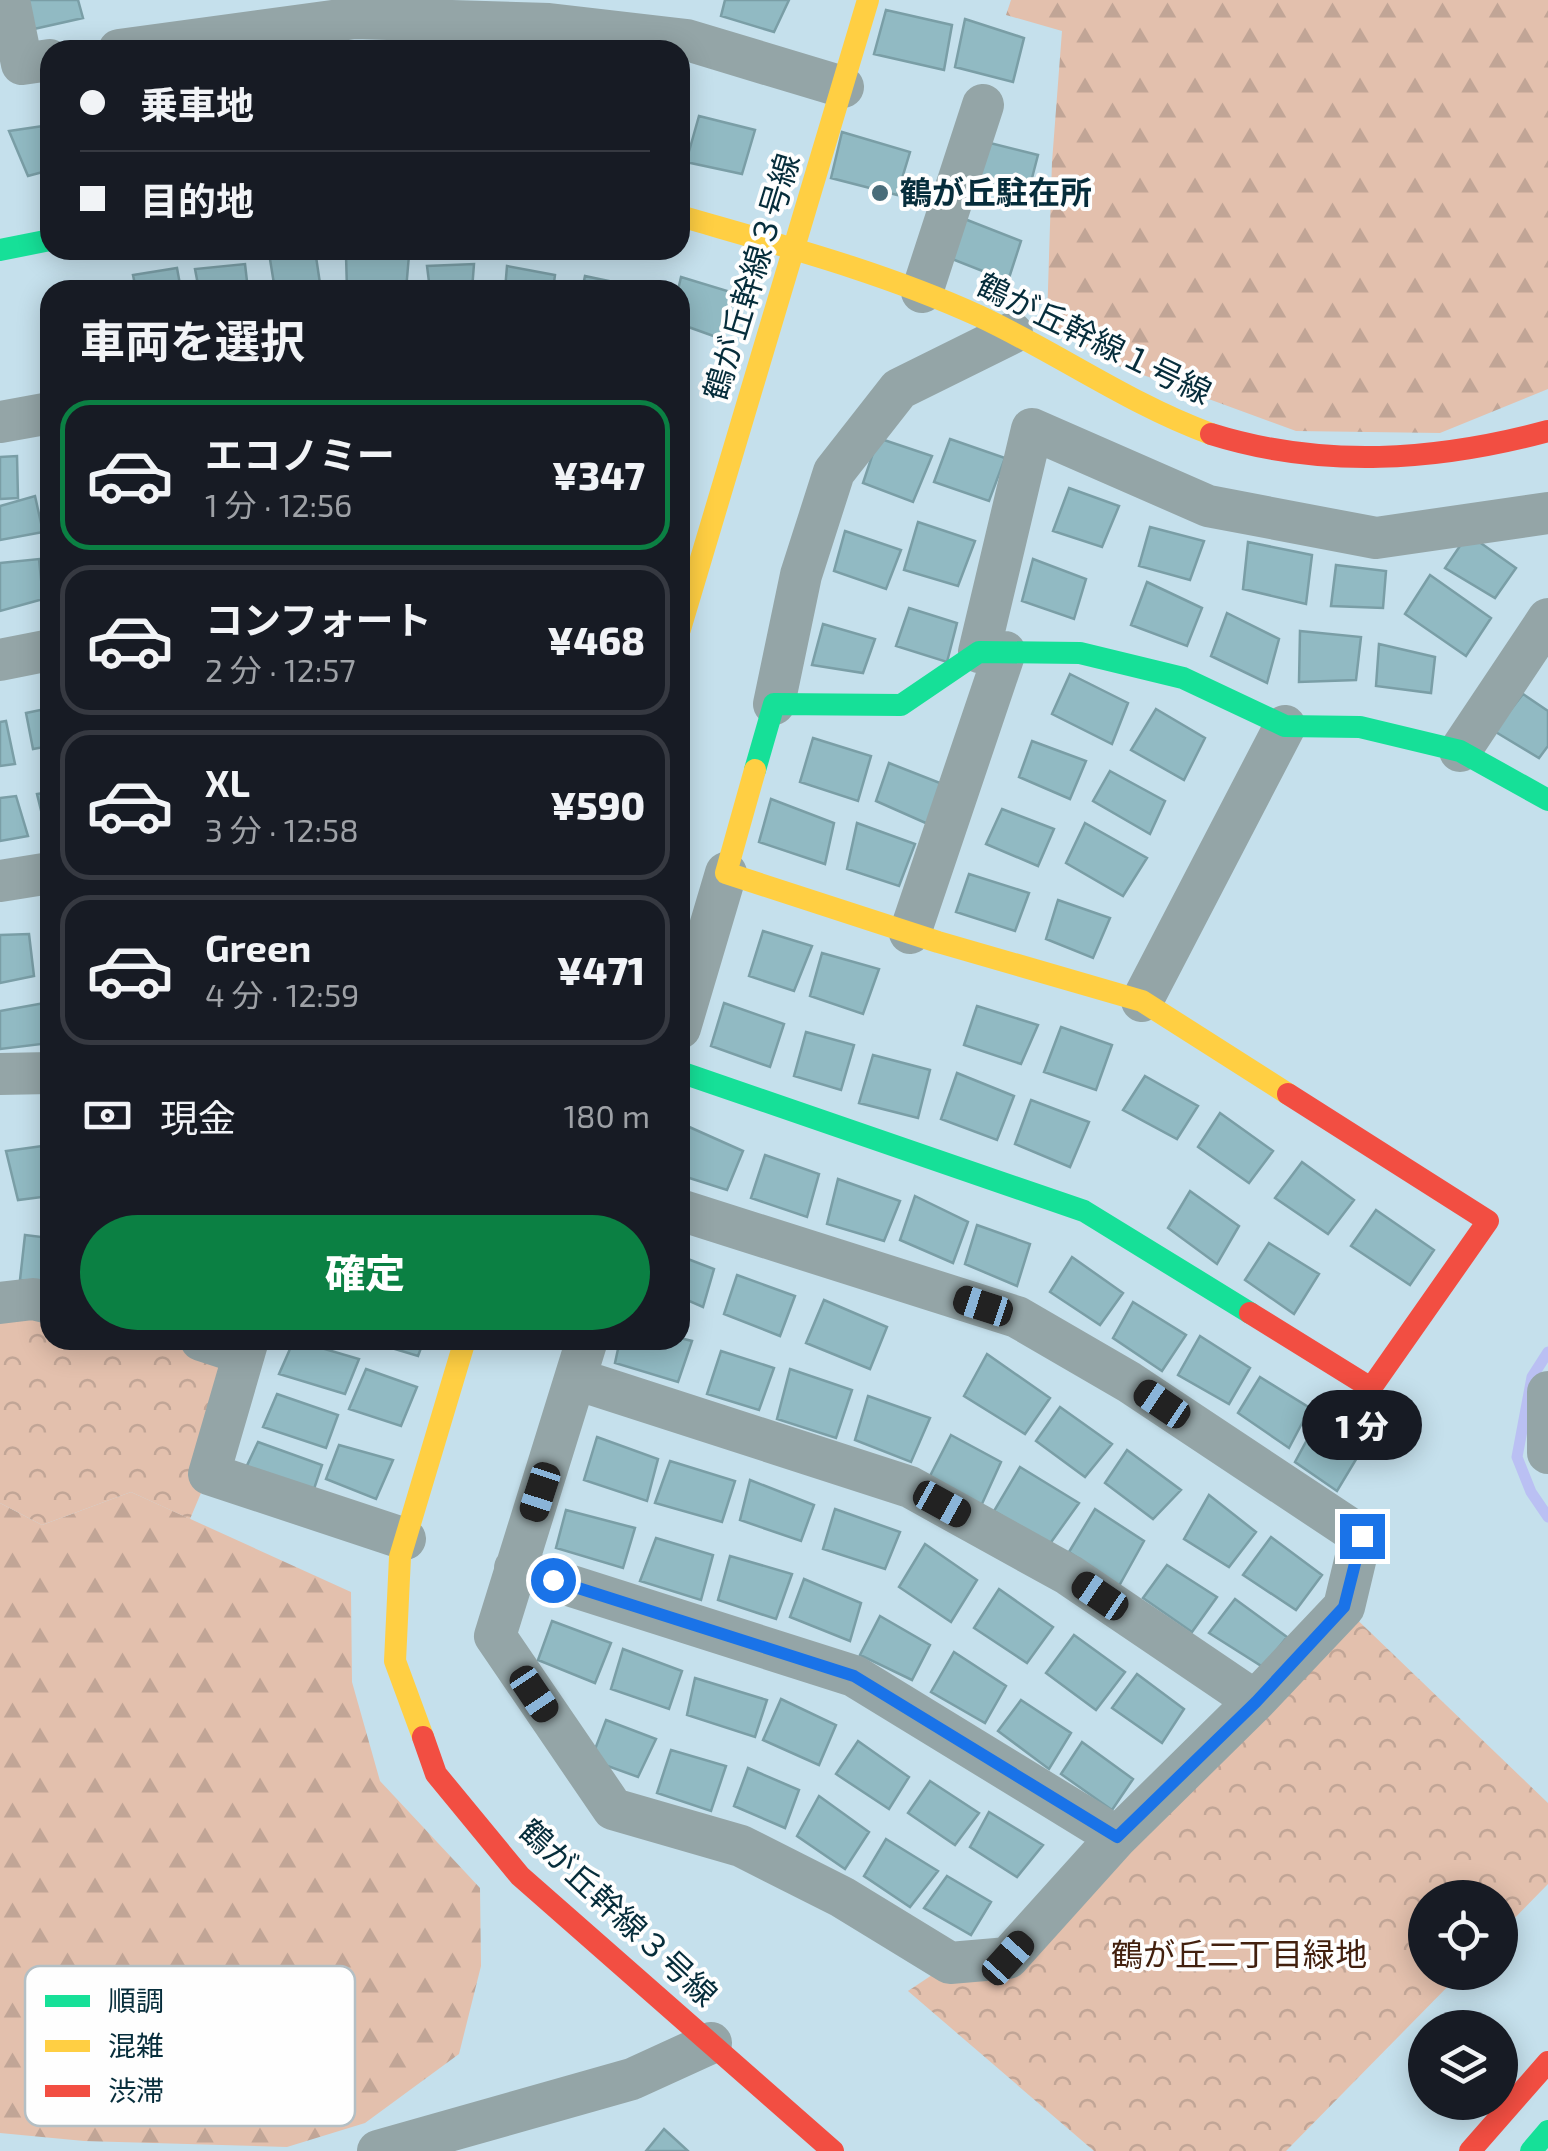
<!DOCTYPE html>
<html lang="ja">
<head>
<meta charset="utf-8">
<style>
	:root { --surface:#171b24; --page:#242831; --text:#f1f3f6; --muted:#9ea1a6; --line:#363941; --accent:#0b8043 }
	body { margin:0; font-family:"Exo 2","Noto Sans JP",sans-serif; background:var(--page); color:var(--text); height:100vh; display:flex; flex-direction:column; font-size:38px; white-space:nowrap }
	* { box-sizing:border-box; margin:0 }
	p { font-size:32px; color:var(--muted) }
	.icon { flex:none; width:55px; height:55px; fill:none; stroke:currentColor; stroke-width:2; stroke-linecap:round; stroke-linejoin:round }
	.map { position:relative; flex:1; overflow:hidden }
	.side { position:absolute; left:40px; top:280px; width:650px; height:1070px; display:flex; flex-direction:column; background:var(--surface); border-radius:30px; box-shadow:0 5px 25px #0003 }
	.side>* { flex:none }
	.hud { position:absolute; left:40px; top:40px; width:650px; height:220px; border-radius:30px; box-shadow:0 5px 25px #0003; display:grid; align-content:center; height:220px; padding:0 40px; background:var(--surface) }
	.tools { position:absolute; left:1408px; top:1880px; display:grid; gap:20px }
	.tools a { display:grid; place-items:center; width:110px; height:110px; border-radius:50%; background:var(--surface); box-shadow:0 5px 25px #0003; font-size:50px }
	.end { position:absolute; width:45px; height:45px; margin:-22px; border:12px solid #1a73e8; background:#fff; box-shadow:0 0 0 5px #fff }
	.from { border-radius:50% }
	.bubble { position:absolute; height:70px; border-radius:35px; background:var(--surface); box-shadow:0 5px 25px #0003; font-size:32px; font-weight:800; line-height:70px; text-align:center }
	.car { position:absolute; width:30px; height:60px; margin:-30px -15px; border-radius:12px; box-shadow:0 0 8px 2px #0007; background:linear-gradient(#222 24%,#8ab4d8 0 40%,#222 0 76%,#8ab4d8 0 86%,#222 0) }
	.hud b { display:flex; align-items:center; gap:35px; height:95px; font-size:38px }
	.hud b+b { border-top:2px solid var(--line) }
	.hud i { width:25px; height:25px; background:var(--text) }
	ul { padding:0; list-style:none }
	li { display:flex; align-items:center; gap:30px; height:150px; margin:0 20px 15px; padding:0 20px; border:5px solid var(--line); border-radius:30px }
	li div { flex:1 }
	li b { display:block; font-size:38px }
	li em { font-style:normal; font-weight:800 }
	li.selected { border-color:var(--accent) }
	li>.icon { width:90px; height:90px; stroke-width:1.5 }
	h2 { padding:0 40px; font-size:45px; line-height:120px }
	.pay { display:flex; align-items:center; gap:25px; height:110px; padding:0 40px; font-size:38px }
	.pay p { margin-inline-start:auto }
	.cta { display:flex; gap:20px; margin-top:auto; padding:20px 40px }
	.cta a { flex:1; height:115px; border-radius:60px; background:var(--accent); color:#fff; font-size:40px; font-weight:800; line-height:115px; text-align:center }
	.map>svg:first-child { display:block }
	.forest { fill:url(#forest-firs) }
	.park { fill:url(#park-crowns) }
	.lines { fill:none; stroke-linecap:round; stroke-linejoin:round }
	.stream { stroke:#bac0f3; stroke-width:11 }
	.building { fill:#91bac3; stroke:#7a9ea6; stroke-width:2.5 }
	.street { stroke:#94a5a7; stroke-width:42 }
	.fast { stroke:#16e098; stroke-width:22 }
	.slow { stroke:#ffcf43; stroke-width:22 }
	.jam { stroke:#f24e42; stroke-width:22 }
	.route { stroke:#1a73e8; stroke-width:12 }
	.poi-dot { fill:#496c79; stroke:#fefefe; stroke-width:4 }
	.labels { text-anchor:middle; stroke-width:8; stroke-linejoin:round; paint-order:stroke }
	.poi-label { font-size:32px; font-weight:bold; fill:#062d3b; stroke:#fefefe; text-anchor:start }
	.street-label { font-size:32px; fill:#062d3b; stroke:#fefefe }
	.park-label { font-size:32px; fill:#42200e; stroke:#fefefe }
	.key { fill:#fefefe; stroke:#b4bfc4; stroke-width:2.5 }
	.key-label { font-size:28px; fill:#062d3b }
</style>
</head>
<body>
<div class="map">
<svg width="1548" height="2151" viewBox="0 0 1548 2151">
	<defs>
		<pattern id="forest-firs" width="22" height="20" patternUnits="userSpaceOnUse" patternTransform="scale(2.5)"><rect width="22" height="20" fill="#e3c0ad"/><path d="M5 1l3.5 6h-7zM16 11l3.5 6h-7z" fill="#c1a596"/></pattern>
		<pattern id="park-crowns" width="20" height="18" patternUnits="userSpaceOnUse" patternTransform="scale(2.5)"><rect width="20" height="18" fill="#e3c0ad"/><path d="M2 6a3 3 0 1 1 6 0M12 15a3 3 0 1 1 6 0" fill="none" stroke="#c1a596"/></pattern>
	</defs>
	<rect width="100%" height="100%" fill="#c5e0ec"/>
	<path class="forest" d="M1011 0H1548V389L1440 433 1296 431 1105 361 1047 320 1052 162 1062 31 1006 15Z
		M131 1492 351 1592 352 1682 380 1781 480 1888 481 1966 459 2054 365 2123 287 2147 84 2141 0 2133V1503L42 1525Z"/>
	<path class="park" d="M0 1303H50V1340H201L244 1354 209 1474 190 1519 131 1492 42 1525 0 1503Z
		M1344 1607 1548 1803V1884L1500 1933V1898H1425V1972L1461 1973 1286 2151H1094L908 1991 950 1963 1008 1957Z"/>
	<g class="lines">
		<path class="stream" d="M1548 1352 1532 1377 1517 1457 1531 1492 1548 1517"/>
	</g>
	<path class="building" d="M28 0H78L83 18 34 29Z
		M725 0H789L774 32 721 16Z
		M886 10 952 25 944 70 874 54Z
		M965 19 1024 38 1013 82 955 67Z
		M699 116 755 130 742 174 686 162Z
		M50 125V170L28 176 9 131Z
		M842 132 910 152 897 195 831 178Z
		M978 140 1038 155 1026 201 967 185Z
		M957 216 1021 241 1008 281 942 255Z
		M293 250H315L321 290H275L269 253Z
		M346 255H409L406 290H347Z
		M245 264 248 290H199L195 269Z
		M474 264 472 290H430L427 266Z
		M507 266 555 275 553 290H505Z
		M177 268 181 290H136L133 275Z
		M585 276 642 288 582 290Z
		M681 277 734 293 722 339 680 324 678 290Z
		M878 438 932 456 913 502 863 483Z
		M950 439 1005 458 989 501 934 482Z
		M17 456 18 498 0 499V457Z
		M1069 488 1119 506 1102 547 1053 531Z
		M35 496 43 532 0 540V506Z
		M918 522 975 541 958 586 904 570Z
		M1150 527 1204 541 1190 580 1139 566Z
		M845 531 901 550 886 589 834 571Z
		M1468 534 1516 568 1495 598 1445 568Z
		M1248 542 1312 555 1306 604 1243 589Z
		M39 559 43 599 0 611V563Z
		M1033 559 1086 579 1074 619 1022 601Z
		M1336 565 1386 571 1383 608 1331 606Z
		M1430 575 1491 618 1466 656 1405 614Z
		M1147 582 1202 608 1187 646 1131 625Z
		M909 608 957 623 947 662 896 646Z
		M1227 613 1279 639 1267 683 1211 656Z
		M823 624 875 639 863 673 812 665Z
		M1300 631 1361 637 1356 680 1299 682Z
		M1379 644 1435 657 1431 693 1376 686Z
		M1070 674 1128 703 1112 744 1052 714Z
		M1523 694 1548 711V746L1539 758 1494 731Z
		M50 708V746L33 749 26 713Z
		M1156 709 1205 738 1184 780 1131 750Z
		M6 721 15 764 0 766V722Z
		M813 738 871 756 858 801 800 782Z
		M1032 741 1086 761 1070 799 1019 777Z
		M889 763 945 785 928 824 876 801Z
		M1110 771 1165 801 1150 834 1093 801Z
		M50 792V838L48 839 37 794Z
		M16 796 28 836 0 841V798Z
		M771 799 834 823 825 864 759 842Z
		M1002 809 1054 829 1038 866 986 844Z
		M857 823 915 844 899 886 847 869Z
		M1085 823 1147 858 1123 896 1066 863Z
		M969 874 1029 893 1015 931 956 912Z
		M1058 900 1110 918 1093 958 1046 939Z
		M763 931 812 946 794 991 749 976Z
		M29 934 34 976 0 983V935Z
		M822 953 879 969 863 1014 810 996Z
		M50 1002V1043L0 1049V1011Z
		M724 1003 784 1024 770 1067 711 1046Z
		M977 1006 1038 1025 1021 1064 964 1045Z
		M1061 1027 1112 1045 1096 1090 1044 1072Z
		M806 1032 854 1045 841 1090 794 1076Z
		M873 1055 930 1070 918 1118 859 1103Z
		M957 1073 1014 1096 997 1140 941 1119Z
		M1145 1076 1198 1106 1177 1139 1123 1110Z
		M1031 1100 1089 1122 1070 1167 1015 1144Z
		M1220 1113 1273 1151 1249 1183 1198 1147Z
		M687 1126 743 1151 727 1190 680 1175V1145Z
		M50 1145V1196L18 1200 6 1151Z
		M765 1155 819 1174 807 1217 751 1198Z
		M1302 1162 1354 1200 1328 1234 1275 1198Z
		M838 1179 900 1201 884 1241 827 1224Z
		M1190 1191 1239 1226 1217 1264 1168 1228Z
		M915 1196 968 1222 953 1263 900 1240Z
		M1376 1210 1434 1250 1410 1285 1351 1246Z
		M977 1225 1030 1244 1017 1286 965 1264Z
		M25 1235 50 1238V1285L20 1280Z
		M1269 1243 1319 1274 1294 1314 1245 1280Z
		M680 1256 714 1269 703 1307 680 1297Z
		M1072 1257 1123 1293 1100 1325 1050 1292Z
		M737 1275 795 1296 780 1336 724 1314Z
		M824 1300 887 1327 870 1369 806 1343Z
		M1133 1302 1186 1335 1162 1371 1113 1338Z
		M1200 1336 1250 1368 1229 1404 1178 1375Z
		M680 1338 692 1341 678 1382 615 1363 620 1340Z
		M294 1340 359 1359 345 1394 279 1374Z
		M365 1340H424L418 1356Z
		M721 1351 774 1368 759 1410 707 1394Z
		M987 1354 1050 1398 1025 1434 964 1396Z
		M366 1369 417 1387 401 1426 349 1409Z
		M790 1369 852 1390 836 1438 777 1419Z
		M1260 1377 1310 1408 1289 1448 1238 1413Z
		M277 1394 338 1415 326 1448 263 1427Z
		M868 1396 930 1418 911 1462 855 1440Z
		M1060 1407 1112 1444 1085 1477 1036 1441Z
		M1315 1425 1358 1456 1337 1491 1295 1462Z
		M951 1435 1001 1462 981 1506 930 1476Z
		M597 1437 658 1459 647 1501 584 1480Z
		M258 1442 322 1465 312 1495 243 1474Z
		M339 1445 393 1460 376 1499 326 1479Z
		M1127 1450 1181 1490 1153 1519 1105 1483Z
		M670 1461 735 1481 722 1522 655 1503Z
		M1020 1467 1079 1503 1049 1545 994 1511Z
		M750 1480 814 1505 801 1541 740 1520Z
		M1209 1495 1256 1532 1229 1567 1184 1539Z
		M835 1509 900 1532 885 1569 823 1549Z
		M1095 1509 1144 1541 1119 1586 1069 1552Z
		M566 1510 635 1528 623 1568 556 1548Z
		M1271 1537 1322 1575 1296 1610 1243 1575Z
		M656 1538 713 1555 701 1600 640 1581Z
		M925 1544 977 1580 951 1622 899 1587Z
		M730 1556 792 1574 776 1619 718 1600Z
		M1167 1565 1217 1597 1192 1632 1143 1598Z
		M804 1579 861 1603 850 1641 790 1617Z
		M999 1589 1053 1627 1027 1663 974 1628Z
		M1235 1599 1287 1637 1263 1667 1209 1633Z
		M880 1616 930 1645 912 1680 860 1655Z
		M552 1621 611 1643 595 1683 538 1660Z
		M1074 1635 1125 1672 1096 1710 1046 1673Z
		M623 1649 682 1671 669 1709 611 1689Z
		M954 1652 1006 1686 985 1723 931 1692Z
		M1137 1674 1184 1709 1162 1743 1112 1708Z
		M695 1678 767 1700 755 1737 687 1715Z
		M781 1699 836 1725 819 1765 763 1740Z
		M1021 1700 1071 1733 1049 1769 998 1731Z
		M606 1720 656 1739 638 1777 591 1760Z
		M858 1741 909 1777 889 1809 836 1774Z
		M1082 1742 1133 1779 1112 1810 1061 1774Z
		M671 1750 726 1766 711 1811 657 1793Z
		M748 1768 799 1790 785 1828 734 1806Z
		M930 1781 979 1813 955 1845 908 1813Z
		M819 1796 869 1832 845 1869 797 1836Z
		M989 1812 1043 1845 1017 1877 970 1847Z
		M886 1839 938 1871 910 1907 864 1876Z
		M947 1876 991 1902 971 1935 924 1908Z
		M664 2129 688 2151H646Z"/>
	<g class="lines">
		<path class="street" d="M9 0 22 64 50 60
			M119 50 355 18 549 24 687 40 843 87
			M922 292 983 105
			M0 422 50 413
			M979 652 1032 429 1208 506 1376 538 1548 513
			M0 660 50 650
			M774 704 801 575 834 472 899 389 1012 333
			M1460 751 1548 619
			M0 881 50 873
			M910 933 1005 652
			M1142 1001 1285 726
			M680 1028 726 873
			M0 1074 50 1073
			M0 1303 33 1299 50 1303
			M201 1340 244 1354
			M248 1340 209 1474 405 1539
			M587 1340 495 1636 613 1809 741 1846 842 1897 950 1963 1008 1958 1117 1837 1255 1701 1344 1607 1361 1536 1129 1382 1017 1317 680 1210
			M576 1379 910 1487 1069 1575 1255 1701
			M1548 1392V1453
			M515 1568 854 1676 1117 1837
			M378 2151 632 2079 711 2043"/>
		<path class="fast" d="M0 250 50 240
			M755 770 774 704 901 705 979 652 1080 653 1183 678 1285 726 1360 727 1460 751 1548 800
			M680 1072 1084 1211 1250 1313
			M1531 2151 1548 2131"/>
		<path class="slow" d="M680 216C780 245 883 272 979 316 1058 353 1129 404 1211 434
			M680 629 868 0
			M755 770 726 873 938 942 1142 1001 1288 1094
			M423 1737 395 1661 400 1557 465 1340"/>
		<path class="jam" d="M1211 434C1323 469 1436 461 1548 431
			M1250 1313 1371 1388 1488 1221 1288 1094
			M423 1737 436 1774 520 1876 833 2151
			M1470 2151 1548 2062"/>
	</g>
	<g class="lines">
		<path class="route" d="M553 1580 854 1676 1117 1837 1256 1702 1344 1607 1362 1536"/>
	</g>
	<circle class="poi-dot" cx="880" cy="193" r="10"/>
	<g class="labels">
		<g class="poi-label">
			<text x="900" y="204">鶴が丘駐在所</text>
		</g>
		<g class="street-label">
			<text transform="translate(752 277) rotate(-73)" y="11">鶴が丘幹線３号線</text>
			<text transform="translate(1094 339) rotate(26)" y="11">鶴が丘幹線１号線</text>
			<text transform="translate(618 1913) rotate(43)" y="11">鶴が丘幹線３号線</text>
		</g>
		<g class="park-label">
			<text x="1239" y="1966">鶴が丘二丁目緑地</text>
		</g>
	</g>
	<rect x="25" y="1966" width="330" height="160" rx="15" class="key"/>
	<rect x="45" y="1995" width="45" height="12" fill="#16e098"/>
	<rect x="45" y="2040" width="45" height="12" fill="#ffcf43"/>
	<rect x="45" y="2085" width="45" height="12" fill="#f24e42"/>
	<g class="key-label">
		<text x="108" y="2011">順調</text>
		<text x="108" y="2056">混雑</text>
		<text x="108" y="2101">渋滞</text>
	</g>
</svg>
<div class="tools">
<a><svg class="icon" aria-label="locate" viewBox="0 0 24 24"><circle cx="12" cy="12" r="6"/><path d="M12 2v4M12 18v4M2 12h4M18 12h4"/></svg></a>
<a><svg class="icon" aria-label="layers" viewBox="0 0 24 24"><path d="M12 4l9 5-9 5-9-5zM3 14l9 5 9-5"/></svg></a>
</div>
<i class="end from" style="left:553px;top:1580px"></i>
<i class="end" style="left:1362px;top:1536px"></i>
<div class="bubble" style="left:1302px;top:1390px;width:120px">1 分</div>
<i class="car" style="left:983px;top:1306px;rotate:288deg"></i>
<i class="car" style="left:1162px;top:1404px;rotate:304deg"></i>
<i class="car" style="left:540px;top:1492px;rotate:198deg"></i>
<i class="car" style="left:942px;top:1504px;rotate:119deg"></i>
<i class="car" style="left:1100px;top:1596px;rotate:304deg"></i>
<i class="car" style="left:534px;top:1694px;rotate:146deg"></i>
<i class="car" style="left:1008px;top:1958px;rotate:42deg"></i>
<div class="hud">
<b><i class="from"></i>乗車地</b>
<b><i></i>目的地</b>
</div>
<section class="side">
<h2>車両を選択</h2>
<ul>
<li class="selected"><svg class="icon" aria-label="car" viewBox="0 0 24 24"><path d="M5 17H2v-5l4-1 3-4h7l3 4 3 1v5h-3M9 17h6M6 11h13"/><circle cx="7" cy="17" r="2"/><circle cx="17" cy="17" r="2"/></svg><div><b>エコノミー</b><p>1 分 · 12:56</p></div><em>¥347</em></li>
<li><svg class="icon" aria-label="car" viewBox="0 0 24 24"><path d="M5 17H2v-5l4-1 3-4h7l3 4 3 1v5h-3M9 17h6M6 11h13"/><circle cx="7" cy="17" r="2"/><circle cx="17" cy="17" r="2"/></svg><div><b>コンフォート</b><p>2 分 · 12:57</p></div><em>¥468</em></li>
<li><svg class="icon" aria-label="car" viewBox="0 0 24 24"><path d="M5 17H2v-5l4-1 3-4h7l3 4 3 1v5h-3M9 17h6M6 11h13"/><circle cx="7" cy="17" r="2"/><circle cx="17" cy="17" r="2"/></svg><div><b>XL</b><p>3 分 · 12:58</p></div><em>¥590</em></li>
<li><svg class="icon" aria-label="car" viewBox="0 0 24 24"><path d="M5 17H2v-5l4-1 3-4h7l3 4 3 1v5h-3M9 17h6M6 11h13"/><circle cx="7" cy="17" r="2"/><circle cx="17" cy="17" r="2"/></svg><div><b>Green</b><p>4 分 · 12:59</p></div><em>¥471</em></li>
</ul>
<div class="pay"><svg class="icon" aria-label="cash" viewBox="0 0 24 24"><path d="M3 7h18v10H3z"/><circle cx="12" cy="12" r="2"/></svg>現金<p>180 m</p></div>
<div class="cta"><a>確定</a></div>
</section>
</div>
</body>
</html>
